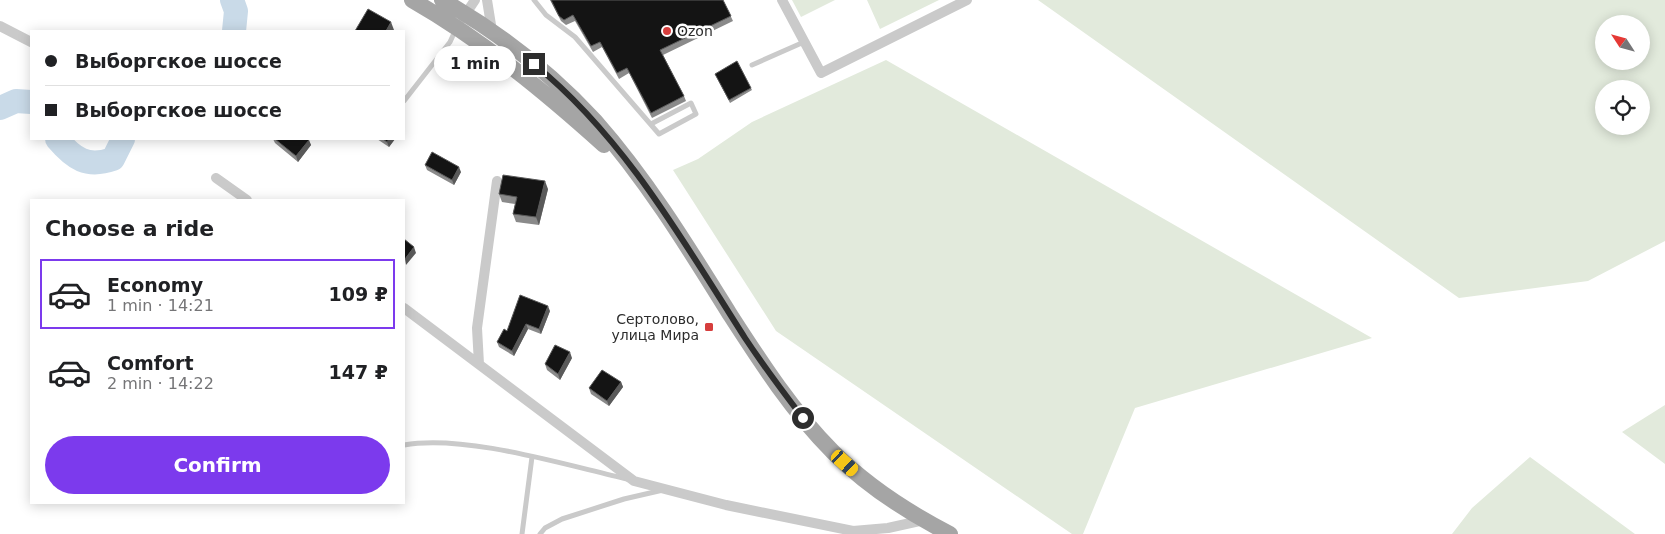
<!DOCTYPE html>
<html lang="en">
<head>
<meta charset="utf-8">
<style>
	:root { --surface:#fff; --page:#f6f6f6; --text:#202124; --muted:#757577; --line:#e0e0e0; --accent:#7c3aed }
	body { margin:0; font-family:"DejaVu Sans",sans-serif; background:var(--page); color:var(--text); height:100vh; display:flex; flex-direction:column; font-size:19px; white-space:nowrap }
	* { box-sizing:border-box; margin:0 }
	p { font-size:16px; color:var(--muted) }
	.icon { flex:none; width:28px; height:28px; fill:none; stroke:currentColor; stroke-width:2; stroke-linecap:round; stroke-linejoin:round }
	.map { position:relative; flex:1; overflow:hidden }
	.details { position:absolute; left:30px; top:199px; width:375px; height:305px; display:flex; flex-direction:column; background:var(--surface); border-radius:0px; box-shadow:0 2px 12px #0003 }
	.details>* { flex:none }
	.banner { position:absolute; left:30px; top:30px; width:375px; height:110px; border-radius:0px; box-shadow:0 2px 12px #0003; display:grid; align-content:center; height:110px; padding:0 15px; background:var(--surface) }
	.needle { width:32px; rotate:306deg }
	.buttons { position:absolute; left:1595px; top:15px; display:grid; gap:10px }
	.buttons a { display:grid; place-items:center; width:55px; height:55px; border-radius:50%; background:var(--surface); box-shadow:0 2px 12px #0003; font-size:25px }
	.end { position:absolute; width:22px; height:22px; margin:-11px; border:6px solid #2d2d2d; background:#fff; box-shadow:0 0 0 2px #fff }
	.from { border-radius:50% }
	.bubble { position:absolute; height:35px; border-radius:18px; background:var(--surface); box-shadow:0 2px 12px #0003; font-size:16px; font-weight:700; line-height:35px; text-align:center }
	.car { position:absolute; width:15px; height:30px; margin:-15px -8px; border-radius:6px; box-shadow:0 0 4px 1px #0007; background:linear-gradient(#f5c518 24%,#345 0 40%,#f5c518 0 76%,#345 0 86%,#f5c518 0) }
	.banner b { display:flex; align-items:center; gap:18px; height:48px; font-size:19px }
	.banner b+b { border-top:1px solid var(--line) }
	.banner i { width:12px; height:12px; background:var(--text) }
	ul { padding:0; list-style:none }
	li { display:flex; align-items:center; gap:15px; height:70px; margin:0 10px 8px; padding:0 5px; border:2px solid transparent; border-radius:0px }
	li div { flex:1 }
	li b { display:block; font-size:19px }
	li em { font-style:normal; font-weight:700 }
	li.current { border-color:var(--accent) }
	li>.icon { width:45px; height:45px; stroke-width:1.5 }
	h2 { padding:0 15px; font-size:22px; line-height:60px }
	.primary-button { display:flex; gap:10px; margin-top:auto; padding:10px 15px }
	.primary-button a { flex:1; height:58px; border-radius:30px; background:var(--accent); color:#fff; font-size:20px; font-weight:700; line-height:58px; text-align:center }
	.map>svg:first-child { display:block }
	.green { fill:#e2eadc; fill-rule:evenodd }
	.lines { fill:none; stroke-linecap:round; stroke-linejoin:round }
	.river { stroke:#c9dae8; stroke-width:24 }
	.service { stroke:#cacaca; stroke-width:5 }
	.minor { stroke:#cacaca; stroke-width:10 }
	.primary { stroke:#a5a5a5; stroke-width:16 }
	.wall { fill:#8a8a8a }
	.shaded-wall { fill:#5a5a5a }
	.building { fill:#141414; stroke:#5a5a5a }
	.route { stroke:#2d2d2d; stroke-width:6 }
	.poi-dot { fill:#d63e3d; stroke:#fff; stroke-width:2 }
	.labels { text-anchor:middle; stroke-width:5; stroke-linejoin:round; paint-order:stroke }
	.poi-label { font-size:14px; fill:#2d2d2d; stroke:#fff; text-anchor:start }
</style>
</head>
<body>
<div class="map">
<svg width="1665" height="534" viewBox="0 0 1665 534">
	<rect width="100%" height="100%" fill="#fff"/>
	<path class="green" d="M792 0H835L801 17Z
		M867 0H939L880 29Z
		M1038 0H1665V241L1588 281 1459 298ZM1604 24H1641V61H1604ZM1604 89H1641V126H1604Z
		M886 60 1372 338 1135 408 1083 534H1072L776 331 673 170 698 159 752 122Z
		M1665 405V464L1622 432Z
		M1530 457 1635 534H1452L1472 508Z"/>
	<g class="lines">
		<path class="river" d="M232 0 236 11 234 31
			M0 108 16 101 31 102
			M57 139C74 159 87 168 113 159L123 139"/>
		<path class="service" d="M534 0 546 15 575 37 659 134 696 114 691 103 651 124
			M752 65 804 42
			M404 101 450 42 455 31
			M404 445C465 434 565 465 627 479
			M522 534 532 457
			M540 534 545 528 562 519 624 499 663 490"/>
		<path class="minor" d="M487 0 492 31
			M782 0 821 73 967 0
			M463 18 475 0
			M0 26 31 42
			M216 178 247 200
			M404 308 634 481 726 505 853 531 888 528 924 520
			M479 364 477 328 497 181"/>
		<path class="primary" d="M412 0C482 40 544 91 604 145
			M442 0C498 32 551 73 595 121 647 180 688 247 729 313 760 361 792 411 833 452 867 486 907 512 950 534"/>
	</g>
	<path class="wall" d="M550 0H723L733 21 663 55 684 96 686 101 652 118 629 73 619 79 602 47 593 52 575 21 566 25 561 21Z
		M715 74 751 88 752 90 730 103Z
		M273 139H308L311 145 298 162 275 143Z
		M377 139H395L389 147Z
		M425 165 461 172 454 185 427 170Z
		M548 189 539 225 516 222 513 214 515 204 502 202 499 194Z
		M550 311 541 334 528 329 514 356 499 347 497 342 507 331Z
		M572 358 560 380 547 370 545 364Z
		M621 382 623 387 609 406 591 394 589 388Z"/>
	<path class="shaded-wall" d="M391 22 394 30V31H386Z
		M389 139H395L389 147 387 142Z
		M309 140 311 145 298 162 296 156Z
		M459 167 461 172 454 185 452 180Z
		M545 181 548 189 539 225 536 217Z
		M414 247 416 253 406 265 405 259Z
		M548 306 550 311 541 334 539 329Z
		M526 324 528 329 514 356 512 351Z
		M570 352 572 358 560 380 558 374Z
		M621 382 623 387 609 406 607 401Z"/>
	<path class="building" d="M551 0H723L731 16 660 50 684 96 651 113 627 68 617 73 600 42 591 46 573 15 564 20 559 16Z
		M368 9 391 22 386 31H355Z
		M737 61 751 88 729 100 715 74Z
		M275 139H308L309 140 296 156Z
		M383 139H389L387 142Z
		M432 152 459 167 452 180 425 165Z
		M503 175 545 181 536 217 513 214 517 197 499 194Z
		M404 239 414 247 405 259H404Z
		M520 295 548 306 539 329 526 324 512 351 497 342 504 329 507 331Z
		M555 345 570 352 558 374 545 364Z
		M602 370 621 382 607 401 589 388Z"/>
	<g class="lines">
		<path class="route" d="M534 64C625 138 683 241 745 338 763 365 783 392 803 418"/>
	</g>
	<g class="poi-dot">
		<circle cx="667" cy="31" r="5"/>
		<rect x="704" y="322" width="10" height="10" rx="2.5"/>
	</g>
	<g class="labels">
		<g class="poi-label">
			<text x="677" y="36">Ozon</text>
			<text x="699" y="324" text-anchor="end">Сертолово,<tspan x="699" dy="16">улица Мира</tspan></text>
		</g>
	</g>
</svg>
<div class="buttons">
<a><svg class="needle" viewBox="-14 -14 28 28"><path d="M0-13l5 13h-10z" fill="#e53935"/><path d="M0 13l5-13h-10z" fill="#757577"/></svg></a>
<a><svg class="icon" aria-label="locate" viewBox="0 0 24 24"><circle cx="12" cy="12" r="6"/><path d="M12 2v4M12 18v4M2 12h4M18 12h4"/></svg></a>
</div>
<i class="end from" style="left:803px;top:418px"></i>
<i class="end" style="left:534px;top:64px"></i>
<div class="bubble" style="left:434px;top:46px;width:82px">1 min</div>
<i class="car" style="left:845px;top:463px;rotate:132deg"></i>
<div class="banner">
<b><i class="from"></i>Выборгское шоссе</b>
<b><i></i>Выборгское шоссе</b>
</div>
<section class="details">
<h2>Choose a ride</h2>
<ul>
<li class="current"><svg class="icon" aria-label="car" viewBox="0 0 24 24"><path d="M5 17H2v-5l4-1 3-4h7l3 4 3 1v5h-3M9 17h6M6 11h13"/><circle cx="7" cy="17" r="2"/><circle cx="17" cy="17" r="2"/></svg><div><b>Economy</b><p>1 min · 14:21</p></div><em>109 ₽</em></li>
<li><svg class="icon" aria-label="car" viewBox="0 0 24 24"><path d="M5 17H2v-5l4-1 3-4h7l3 4 3 1v5h-3M9 17h6M6 11h13"/><circle cx="7" cy="17" r="2"/><circle cx="17" cy="17" r="2"/></svg><div><b>Comfort</b><p>2 min · 14:22</p></div><em>147 ₽</em></li>
</ul>
<div class="primary-button"><a>Confirm</a></div>
</section>
</div>
</body>
</html>
